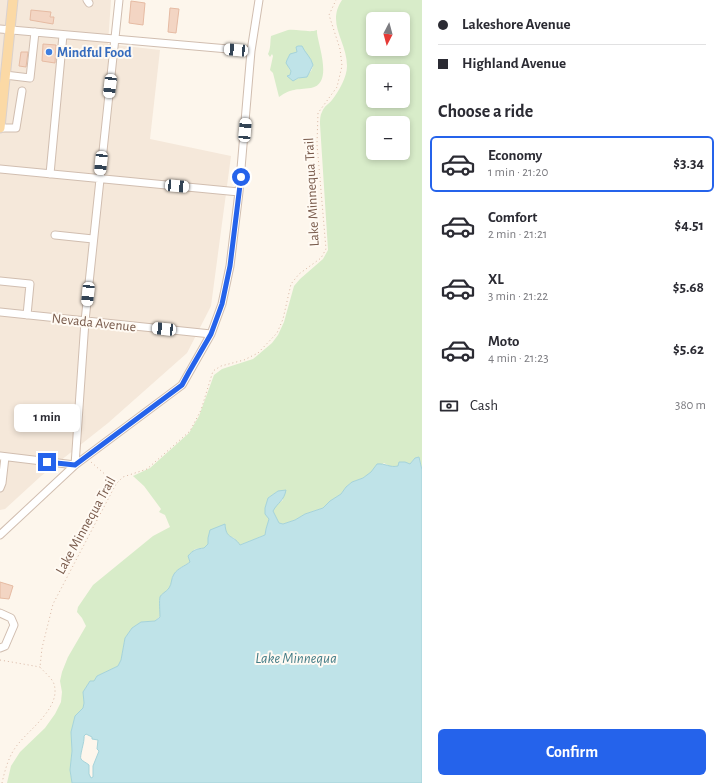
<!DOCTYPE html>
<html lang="en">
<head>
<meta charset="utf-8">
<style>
	:root { --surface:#fff; --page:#f2f2f3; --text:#2b2b33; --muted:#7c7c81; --line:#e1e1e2; --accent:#2563eb }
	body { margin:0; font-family:"Alegreya Sans",sans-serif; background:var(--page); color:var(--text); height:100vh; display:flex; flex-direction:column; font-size:15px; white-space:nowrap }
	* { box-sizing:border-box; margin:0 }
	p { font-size:13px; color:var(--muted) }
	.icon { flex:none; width:22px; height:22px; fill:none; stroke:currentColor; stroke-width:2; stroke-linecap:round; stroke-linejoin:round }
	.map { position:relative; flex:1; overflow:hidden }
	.panel { display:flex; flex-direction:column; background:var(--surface); width:300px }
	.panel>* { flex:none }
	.guide { display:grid; align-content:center; height:88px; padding:0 16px; background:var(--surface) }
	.needle { width:26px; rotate:186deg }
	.tools { position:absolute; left:366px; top:12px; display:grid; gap:8px }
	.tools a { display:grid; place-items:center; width:44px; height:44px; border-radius:6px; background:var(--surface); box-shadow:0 2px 6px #0003; font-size:20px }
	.end { position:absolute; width:18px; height:18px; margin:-9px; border:5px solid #2563eb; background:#fff; box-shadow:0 0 0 2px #fff }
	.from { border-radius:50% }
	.bubble { position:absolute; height:28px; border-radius:6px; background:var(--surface); box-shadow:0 2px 6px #0003; font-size:13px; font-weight:700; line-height:28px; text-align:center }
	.car { position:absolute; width:12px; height:24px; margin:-12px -6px; border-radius:5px; box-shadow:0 0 3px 1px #0007; background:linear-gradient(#fff 24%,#345 0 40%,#fff 0 76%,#345 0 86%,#fff 0) }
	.guide b { display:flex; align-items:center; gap:14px; height:38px; font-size:15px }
	.guide b+b { border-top:1px solid var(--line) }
	.guide i { width:10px; height:10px; background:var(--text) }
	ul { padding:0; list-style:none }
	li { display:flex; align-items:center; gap:12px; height:56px; margin:0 8px 6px; padding:0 8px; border:2px solid transparent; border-radius:6px }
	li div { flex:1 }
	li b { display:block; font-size:15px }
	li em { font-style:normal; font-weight:700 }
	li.selected { border-color:var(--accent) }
	li>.icon { width:36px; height:36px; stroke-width:1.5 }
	h2 { padding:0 16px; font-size:18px; line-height:48px }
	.pay { display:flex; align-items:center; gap:10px; height:44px; padding:0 16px; font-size:15px }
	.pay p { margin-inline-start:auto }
	.button { display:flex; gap:8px; margin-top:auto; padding:8px 16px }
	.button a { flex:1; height:46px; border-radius:6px; background:var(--accent); color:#fff; font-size:16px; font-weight:700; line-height:46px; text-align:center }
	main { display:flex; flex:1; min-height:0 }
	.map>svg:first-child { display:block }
	.residential { fill:#f5e8da }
	.green { fill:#d8ecc9; fill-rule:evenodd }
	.water { fill:#bfe3e8; stroke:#a5d3da; fill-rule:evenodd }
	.building { fill:#f3d5c3; stroke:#e6bba3 }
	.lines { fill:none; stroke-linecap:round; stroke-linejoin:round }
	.minor-casing { stroke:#d1beb0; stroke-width:9 }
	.major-casing { stroke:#dad1cd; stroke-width:11 }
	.path { stroke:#d9b8a5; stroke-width:1; stroke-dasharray:1 3; stroke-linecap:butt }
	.minor { stroke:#fff; stroke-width:7 }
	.major { stroke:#fbd9a5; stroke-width:9 }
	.route { stroke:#2563eb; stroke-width:5 }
	.shop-dot { fill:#3f7fe0; stroke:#fffaf3; stroke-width:1.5 }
	.labels { text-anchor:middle; stroke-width:4; stroke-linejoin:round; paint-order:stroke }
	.shop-label { font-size:14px; font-weight:bold; fill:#366cbe; stroke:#fffaf3; text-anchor:start }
	.street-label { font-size:14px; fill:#7a5c4d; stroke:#fffaf3 }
	.water-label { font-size:15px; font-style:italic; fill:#437c86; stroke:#fffaf3 }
</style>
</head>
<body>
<main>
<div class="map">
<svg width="422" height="783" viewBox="0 0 422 783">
	<rect width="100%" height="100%" fill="#fdf6ec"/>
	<path class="residential" d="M0 0H111L108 44 160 50 150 139 231 156 211 306 187 353 108 423 41 476 5 509 0 510Z"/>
	<path class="green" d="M342 0H422V470L419 457 415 458 410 464 391 467 384 463 363 478 352 482 346 487 341 494 330 501 323 508 305 514 295 520 283 524 279 523 273 511 276 505 283 500 278 491 268 498 265 508 269 519 266 529 265 535 240 545 234 538 227 535 225 531 208 537V544L204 548 195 549 188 556 190 562 180 568 173 575 171 586 159 600 161 606 160 616 155 621 141 622 132 628 125 638 121 660 118 666 97 676 94 682 90 681 83 692 84 703 83 708 75 716 71 732 72 751 70 770 72 783H7L11 766 20 752 45 728 55 714 61 702 62 692 60 681 62 672 68 657 86 626 82 618 77 612 78 607 93 585 153 536 170 527 165 515 159 512 161 509 144 486 133 476 150 468 189 433 199 416 214 375 222 369 253 359 272 343 278 335 284 322 294 286 300 279 323 259 328 250 320 124C320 120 320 115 322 112 324 106 329 104 332 100 339 91 347 77 347 66 347 41 326 24 342 0ZM373 19H403V49H373ZM373 71H403V101H373ZM373 123H403V153H373Z
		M288 30C298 29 310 33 317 30V33C319 48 333 84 311 88 296 90 292 88 279 97L273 73 270 70 273 56 272 54 270 57 268 54C271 48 270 42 271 36ZM296 47C306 52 321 65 307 75 303 78 299 77 295 80L287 76 290 75 291 71 289 69 287 60 297 52Z"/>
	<path class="water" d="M298 46H302C305 53 311 57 313 65L307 77 298 78 293 81 287 76 290 75 291 71 286 63 287 60 290 54 297 52 296 47Z
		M419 457 422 470V783H72L70 770 72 751 71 732 75 716 83 708 84 703 83 692 90 681H94L97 676 118 666 121 660 125 638 132 628 141 622 155 621 160 617C160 612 159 600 160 597 161 594 166 592 169 588 172 584 171 578 174 574 178 568 185 566 190 562L188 556C193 550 196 549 204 548L208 544V538L210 530 225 524C226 540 233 534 240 545L265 535 266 529 269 519 265 514V508L268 498 278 491 286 490C284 501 278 502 273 511L279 523 283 524 295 520 305 514 323 508 330 501 341 494 346 487 352 482 363 478 371 472 377 464C385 463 390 468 398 466L399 462H405L410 464 415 458ZM86 734 92 737V739L98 740 97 749 99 751 93 766V777L91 778 89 774V765C87 763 82 761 81 759 79 757 85 741 84 736Z"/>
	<path class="building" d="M131 1 145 3 143 25 129 23Z
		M170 8 179 9 176 33 168 32Z
		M31 10 51 12 50 17H54L53 24 30 20Z
		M43 44 56 45 55 63 42 61Z
		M21 52H28L26 67 19 66Z
		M0 582 13 586 9 599 0 598Z"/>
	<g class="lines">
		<defs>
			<path id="minor" d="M87 0 89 3
				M0 29 251 51
				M5 75 30 78 35 32
				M0 128H16L22 91
				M0 169 239 192
				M50 174 63 35
				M55 235 93 239
				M0 281 30 284 27 315
				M0 312 211 334
				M0 456 75 465 85 321 119 0
				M0 488 2 483 5 457
				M0 535 75 465 182 385 211 334 222 304 230 266 239 192 251 51 259 0
				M0 613 11 618 14 625 5 646 0 648"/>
			<path id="major" d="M0 128 13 0"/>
		</defs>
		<use href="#minor" class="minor-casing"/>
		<use href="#major" class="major-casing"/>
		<path class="path" d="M91 462 116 484
			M0 660 40 667
			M2 783C5 770 9 754 19 743 31 728 61 707 54 684 52 678 44 672 40 667L42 648 53 604 116 484 123 477 147 469 190 431 201 410 213 371 221 366 244 360 258 353 277 333 283 319 291 284 299 274 321 258 326 249 317 144 318 113 337 87 342 66 340 49 329 15 336 0"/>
		<use href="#minor" class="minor"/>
		<use href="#major" class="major"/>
	</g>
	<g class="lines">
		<path class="route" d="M47 462 75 465 182 385 189 372 211 334 222 304 230 266 241 177"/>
	</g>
	<circle class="shop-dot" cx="49" cy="52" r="4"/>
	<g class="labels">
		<g class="shop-label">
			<text x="57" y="57">Mindful Food</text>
		</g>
		<g class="street-label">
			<text transform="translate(311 192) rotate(-93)" y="5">Lake Minnequa Trail</text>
			<text transform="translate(94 322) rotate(6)" y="5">Nevada Avenue</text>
			<text transform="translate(85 525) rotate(-61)" y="5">Lake Minnequa Trail</text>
		</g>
		<g class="water-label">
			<text x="296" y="663">Lake Minnequa</text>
		</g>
	</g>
</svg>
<div class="tools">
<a><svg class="needle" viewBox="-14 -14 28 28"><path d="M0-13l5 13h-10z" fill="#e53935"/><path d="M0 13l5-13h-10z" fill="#7c7c81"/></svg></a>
<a>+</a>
<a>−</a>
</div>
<i class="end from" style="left:241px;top:177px"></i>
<i class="end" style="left:47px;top:462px"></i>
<div class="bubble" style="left:14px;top:404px;width:66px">1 min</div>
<i class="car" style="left:236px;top:50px;rotate:275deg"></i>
<i class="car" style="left:110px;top:86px;rotate:187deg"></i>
<i class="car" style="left:245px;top:130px;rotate:5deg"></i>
<i class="car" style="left:101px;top:163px;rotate:186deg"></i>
<i class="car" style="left:177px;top:186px;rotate:95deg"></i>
<i class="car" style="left:88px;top:294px;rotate:186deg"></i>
<i class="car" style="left:164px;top:329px;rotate:276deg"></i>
</div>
<section class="panel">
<div class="guide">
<b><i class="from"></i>Lakeshore Avenue</b>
<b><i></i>Highland Avenue</b>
</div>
<h2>Choose a ride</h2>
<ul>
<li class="selected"><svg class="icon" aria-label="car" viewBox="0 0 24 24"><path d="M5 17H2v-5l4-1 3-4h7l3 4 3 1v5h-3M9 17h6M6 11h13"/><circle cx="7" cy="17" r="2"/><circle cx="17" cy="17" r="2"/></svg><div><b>Economy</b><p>1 min · 21:20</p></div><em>$3.34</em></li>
<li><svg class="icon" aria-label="car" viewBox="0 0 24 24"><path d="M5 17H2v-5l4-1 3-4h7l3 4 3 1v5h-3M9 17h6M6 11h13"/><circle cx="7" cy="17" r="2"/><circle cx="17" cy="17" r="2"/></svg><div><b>Comfort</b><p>2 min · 21:21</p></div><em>$4.51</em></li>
<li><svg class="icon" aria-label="car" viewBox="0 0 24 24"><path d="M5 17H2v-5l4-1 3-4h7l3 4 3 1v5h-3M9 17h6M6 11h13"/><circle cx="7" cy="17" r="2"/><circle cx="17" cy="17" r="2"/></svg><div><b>XL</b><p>3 min · 21:22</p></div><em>$5.68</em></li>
<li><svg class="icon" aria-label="car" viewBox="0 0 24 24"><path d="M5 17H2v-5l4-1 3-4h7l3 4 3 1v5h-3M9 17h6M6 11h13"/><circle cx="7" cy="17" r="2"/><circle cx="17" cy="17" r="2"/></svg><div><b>Moto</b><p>4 min · 21:23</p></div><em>$5.62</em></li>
</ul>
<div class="pay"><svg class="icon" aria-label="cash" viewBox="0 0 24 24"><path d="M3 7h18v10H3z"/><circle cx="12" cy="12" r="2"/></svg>Cash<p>380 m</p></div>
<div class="button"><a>Confirm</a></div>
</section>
</main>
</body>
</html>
